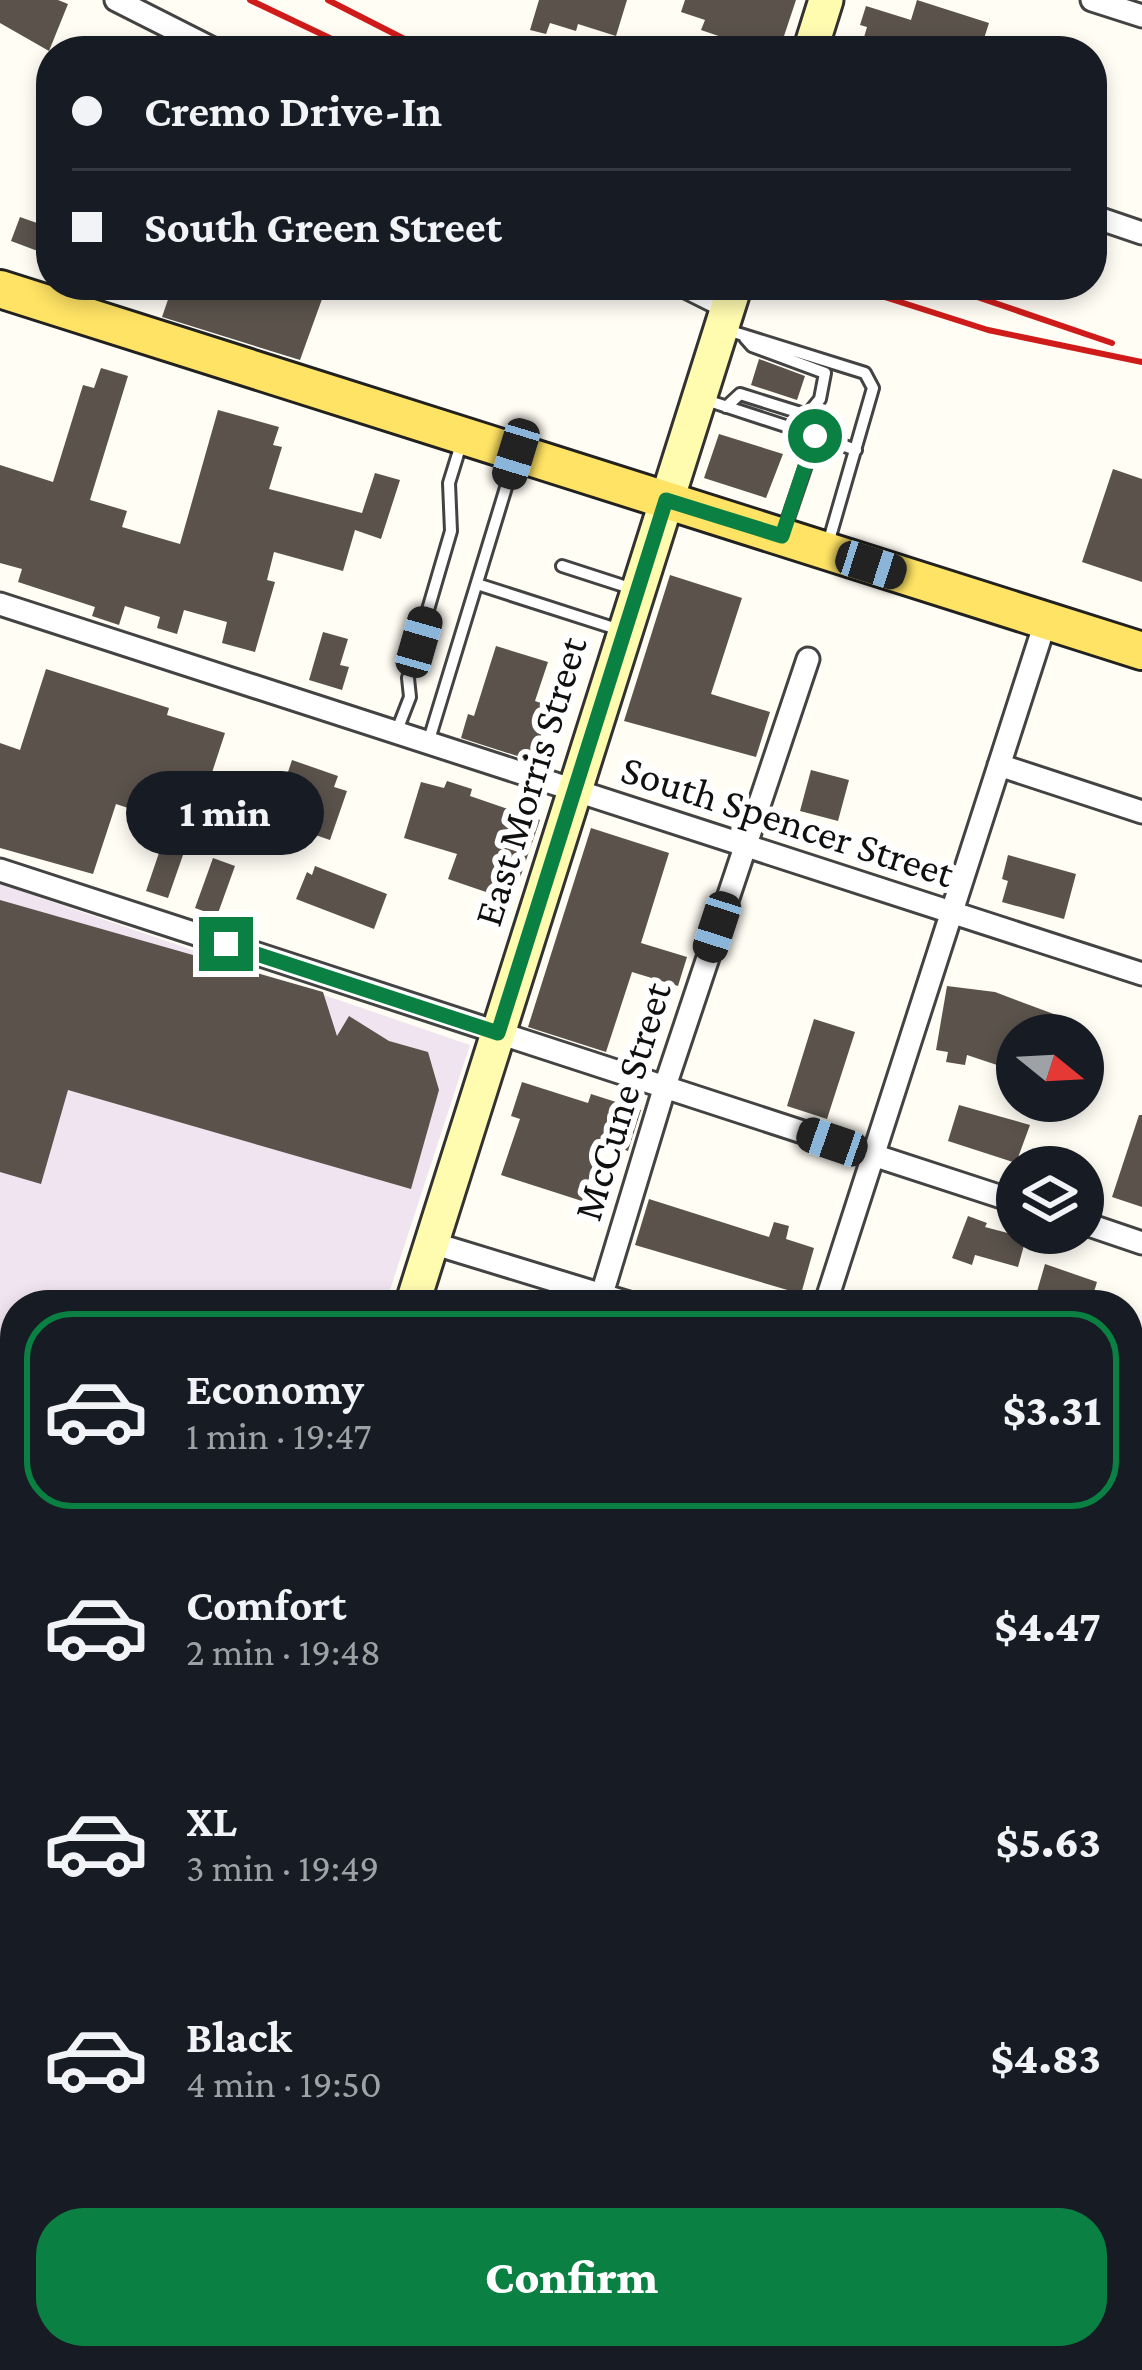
<!DOCTYPE html>
<html lang="en">
<head>
<meta charset="utf-8">
<style>
	:root { --surface:#171b24; --page:#20242c; --text:#f1f3f6; --muted:#9ea1a6; --line:#363941; --accent:#0b8043 }
	body { margin:0; font-family:"Crimson Pro",serif; background:var(--page); color:var(--text); height:100vh; display:flex; flex-direction:column; font-size:45px; white-space:nowrap }
	* { box-sizing:border-box; margin:0 }
	p { font-size:39px; color:var(--muted) }
	.icon { flex:none; width:66px; height:66px; fill:none; stroke:currentColor; stroke-width:2; stroke-linecap:round; stroke-linejoin:round }
	.map { position:relative; flex:1; overflow:hidden }
	.panel { position:absolute; left:0px; top:1290px; width:1143px; height:1080px; display:flex; flex-direction:column; background:var(--surface); border-radius:48px 48px 0 0; box-shadow:0 6px 18px #0003 }
	.panel>* { flex:none }
	.hud { position:absolute; left:36px; top:36px; width:1071px; height:264px; border-radius:48px; box-shadow:0 6px 18px #0003; display:grid; align-content:center; height:264px; padding:0 36px; background:var(--surface) }
	.needle { width:78px; rotate:108deg }
	.tools { position:absolute; left:996px; top:1014px; display:grid; gap:24px }
	.tools a { display:grid; place-items:center; width:108px; height:108px; border-radius:50%; background:var(--surface); box-shadow:0 6px 18px #0003; font-size:60px }
	.end { position:absolute; width:54px; height:54px; margin:-27px; border:15px solid #0b8043; background:#fff; box-shadow:0 0 0 6px #fff }
	.from { border-radius:50% }
	.bubble { position:absolute; height:84px; border-radius:42px; background:var(--surface); box-shadow:0 6px 18px #0003; font-size:39px; font-weight:800; line-height:84px; text-align:center }
	.car { position:absolute; width:36px; height:72px; margin:-36px -18px; border-radius:15px; box-shadow:0 0 9px 3px #0007; background:linear-gradient(#222 24%,#8ab4d8 0 40%,#222 0 76%,#8ab4d8 0 86%,#222 0) }
	.hud b { display:flex; align-items:center; gap:42px; height:114px; font-size:45px }
	.hud b+b { border-top:3px solid var(--line) }
	.hud i { width:30px; height:30px; background:var(--text) }
	ul { padding:21px 0 0; list-style:none }
	li { display:flex; align-items:center; gap:36px; height:198px; margin:0 24px 18px; padding:0 12px; border:6px solid transparent; border-radius:48px }
	li div { flex:1 }
	li b { display:block; font-size:45px }
	li em { font-style:normal; font-weight:800 }
	li.active { border-color:var(--accent) }
	li>.icon { width:108px; height:108px; stroke-width:1.5 }
	.cta { display:flex; gap:24px; margin-top:auto; padding:24px 36px }
	.cta a { flex:1; height:138px; border-radius:48px; background:var(--accent); color:#fff; font-size:48px; font-weight:800; line-height:138px; text-align:center }
	.map>svg:first-child { display:block }
	.industrial { fill:#efe4ef }
	.building { fill:#5a524b }
	.lines { fill:none; stroke-linecap:round; stroke-linejoin:round }
	.service-casing { stroke:#434343; stroke-width:16 }
	.minor-casing { stroke:#434343; stroke-width:27 }
	.secondary-casing { stroke:#323232; stroke-width:39 }
	.primary-casing { stroke:#212121; stroke-width:42 }
	.service { stroke:#fff; stroke-width:10 }
	.minor { stroke:#fff; stroke-width:21 }
	.secondary { stroke:#fffbaf; stroke-width:33 }
	.primary { stroke:#ffe364; stroke-width:36 }
	.rail { stroke:#cf1c1a; stroke-width:6 }
	.route { stroke:#0b8043; stroke-width:15 }
	.labels { text-anchor:middle; stroke-width:12; stroke-linejoin:round; paint-order:stroke }
	.street-label { font-size:42px; fill:#101010; stroke:#fff }
</style>
</head>
<body>
<div class="map">
<svg width="1142" height="2370" viewBox="0 0 1142 2370">
	<rect width="100%" height="100%" fill="#fffdf4"/>
	<path class="industrial" d="M0 884 470 1045 385 1305H15V1607L0 1602Z"/>
	<path class="building" d="M0 0H58L68 4 49 51 0 23Z
		M539 0H627L616 36 578 24 576 31 550 23 546 34 530 30Z
		M685 0H796L779 51H743L745 45 701 30 705 20 681 12Z
		M917 0 989 23 980 51H860L867 27 860 25 866 6 911 20Z
		M20 217 51 228V256L11 241Z
		M173 285H317L326 288 300 360 162 317Z
		M759 359 805 376 797 400 751 385Z
		M101 368 128 376 90 500 127 511 122 527 180 544 218 410 279 427 273 445 282 447 269 489 362 513 375 473 400 480 381 539 355 530 343 571 274 552 267 580 275 582 255 652 222 643 227 622 184 610 177 634 157 628 160 617 125 606 119 625 92 616 95 607 18 582 22 569 0 563V465L53 482 83 385 94 388Z
		M719 434 783 454 766 498 704 478Z
		M1113 469 1142 479V582L1082 562Z
		M670 575 742 598 711 694 770 712 756 757 624 721Z
		M323 632 348 639 340 665 349 667 342 690 309 680Z
		M496 646 548 662 535 701 550 706 533 761 461 738 468 714 474 716Z
		M46 669 169 708 167 715 225 733 203 800 173 791 164 820 116 804 93 874 0 848V743L20 750Z
		M292 760 338 776 334 787 347 791 330 840 272 820Z
		M811 770 849 780 838 821 800 811Z
		M447 781 472 789 470 796 540 820 512 901 448 879 457 854 404 838 421 782 444 788Z
		M591 828 669 853 641 943 687 957 678 986 632 972 606 1052 528 1027Z
		M161 847 183 855 168 898 146 891Z
		M1008 855 1076 874 1064 919 1002 902 1008 881 1002 879Z
		M213 858 235 866 217 916 195 908Z
		M315 866 387 894 374 929 296 899 307 872 312 875Z
		M0 900 323 992 337 1036 349 1016 389 1041 428 1052 439 1090 411 1189 68 1090 41 1184 0 1172Z
		M947 986 995 992 1059 1016 1053 1035H1013L1003 1067 967 1055 965 1065 946 1062 948 1052 936 1050Z
		M814 1019 855 1032 827 1119 787 1106Z
		M522 1082 588 1103 591 1094 641 1110 628 1151 600 1142 582 1201 501 1175 520 1119 511 1116Z
		M959 1105 1030 1125 1016 1163 948 1141Z
		M1139 1115H1142V1207L1112 1197Z
		M649 1199 769 1237 774 1222 789 1226 786 1239 814 1248 801 1294 635 1245Z
		M968 1216 987 1223 985 1227 1026 1238 1018 1267 975 1255 972 1265 952 1258Z
		M1045 1264 1097 1282 1090 1305H1072L1036 1295Z
		M1128 1522 1142 1526V1558L1132 1592 1128 1591Z
		M0 2306 15 2310V2336L4 2370H0Z
		M305 2355H697L692 2370H341Z
		M769 2355H1011L1006 2370H764Z"/>
	<g class="lines">
		<defs>
			<path id="service" d="M724 329 865 373 873 388 827 547
				M703 399 816 436 783 533
				M726 407 740 394 807 415 820 399 825 373 752 346 745 338
				M816 436 856 450
				M562 566 633 589
				M477 584 620 630
				M396 733 410 697 408 678 451 531 449 483 462 441
				M428 743 515 458
				M0 1354 15 1359"/>
			<path id="minor" d="M116 0 217 51
				M1092 0 1142 16
				M1092 216 1142 233
				M682 285 728 308
				M0 604 1142 974
				M999 765 1142 812
				M0 870 1017 1202
				M1083 1223 1142 1243
				M432 1243 635 1305
				M602 1294 665 1086 808 659
				M825 1305 1046 620
				M1128 1466 1142 1471
				M0 1564 15 1532
				M1128 1649 1129 1647
				M0 2029 15 2035
				M1128 2081 1142 2039
				M1128 2234 1142 2239
				M0 2290 15 2295
				M208 2355 256 2370
				M1031 2370 1036 2355"/>
			<path id="secondary" d="M810 51 826 0
				M412 1305 735 285
				M69 2370 74 2355"/>
			<path id="primary" d="M0 289 1142 651"/>
		</defs>
		<use href="#service" class="service-casing"/>
		<use href="#minor" class="minor-casing"/>
		<use href="#secondary" class="secondary-casing"/>
		<use href="#primary" class="primary-casing"/>
		<use href="#service" class="service"/>
		<use href="#minor" class="minor"/>
		<use href="#secondary" class="secondary"/>
		<use href="#primary" class="primary"/>
		<path class="rail" d="M250 0 357 51
			M328 0 428 51
			M847 285 988 330 1142 362
			M942 285 1112 343"/>
	</g>
	<g class="lines">
		<path class="route" d="M226 944 498 1033 666 500 782 536 815 436"/>
	</g>
	<g class="labels">
		<g class="street-label">
			<text transform="translate(529 781) rotate(-73)" y="15">East Morris Street</text>
			<text transform="translate(788 820) rotate(18)" y="15">South Spencer Street</text>
			<text transform="translate(621 1101) rotate(-73)" y="15">McCune Street</text>
		</g>
	</g>
</svg>
<div class="tools">
<a><svg class="needle" viewBox="-14 -14 28 28"><path d="M0-13l5 13h-10z" fill="#e53935"/><path d="M0 13l5-13h-10z" fill="#9ea1a6"/></svg></a>
<a><svg class="icon" aria-label="layers" viewBox="0 0 24 24"><path d="M12 4l9 5-9 5-9-5zM3 14l9 5 9-5"/></svg></a>
</div>
<i class="end from" style="left:815px;top:436px"></i>
<i class="end" style="left:226px;top:944px"></i>
<div class="bubble" style="left:126px;top:771px;width:198px">1 min</div>
<i class="car" style="left:516px;top:454px;rotate:197deg"></i>
<i class="car" style="left:871px;top:565px;rotate:108deg"></i>
<i class="car" style="left:419px;top:642px;rotate:16deg"></i>
<i class="car" style="left:717px;top:927px;rotate:198deg"></i>
<i class="car" style="left:832px;top:1142px;rotate:289deg"></i>
<div class="hud">
<b><i class="from"></i>Cremo Drive-In</b>
<b><i></i>South Green Street</b>
</div>
<section class="panel">
<ul>
<li class="active"><svg class="icon" aria-label="car" viewBox="0 0 24 24"><path d="M5 17H2v-5l4-1 3-4h7l3 4 3 1v5h-3M9 17h6M6 11h13"/><circle cx="7" cy="17" r="2"/><circle cx="17" cy="17" r="2"/></svg><div><b>Economy</b><p>1 min · 19:47</p></div><em>$3.31</em></li>
<li><svg class="icon" aria-label="car" viewBox="0 0 24 24"><path d="M5 17H2v-5l4-1 3-4h7l3 4 3 1v5h-3M9 17h6M6 11h13"/><circle cx="7" cy="17" r="2"/><circle cx="17" cy="17" r="2"/></svg><div><b>Comfort</b><p>2 min · 19:48</p></div><em>$4.47</em></li>
<li><svg class="icon" aria-label="car" viewBox="0 0 24 24"><path d="M5 17H2v-5l4-1 3-4h7l3 4 3 1v5h-3M9 17h6M6 11h13"/><circle cx="7" cy="17" r="2"/><circle cx="17" cy="17" r="2"/></svg><div><b>XL</b><p>3 min · 19:49</p></div><em>$5.63</em></li>
<li><svg class="icon" aria-label="car" viewBox="0 0 24 24"><path d="M5 17H2v-5l4-1 3-4h7l3 4 3 1v5h-3M9 17h6M6 11h13"/><circle cx="7" cy="17" r="2"/><circle cx="17" cy="17" r="2"/></svg><div><b>Black</b><p>4 min · 19:50</p></div><em>$4.83</em></li>
</ul>
<div class="cta"><a>Confirm</a></div>
</section>
</div>
</body>
</html>
